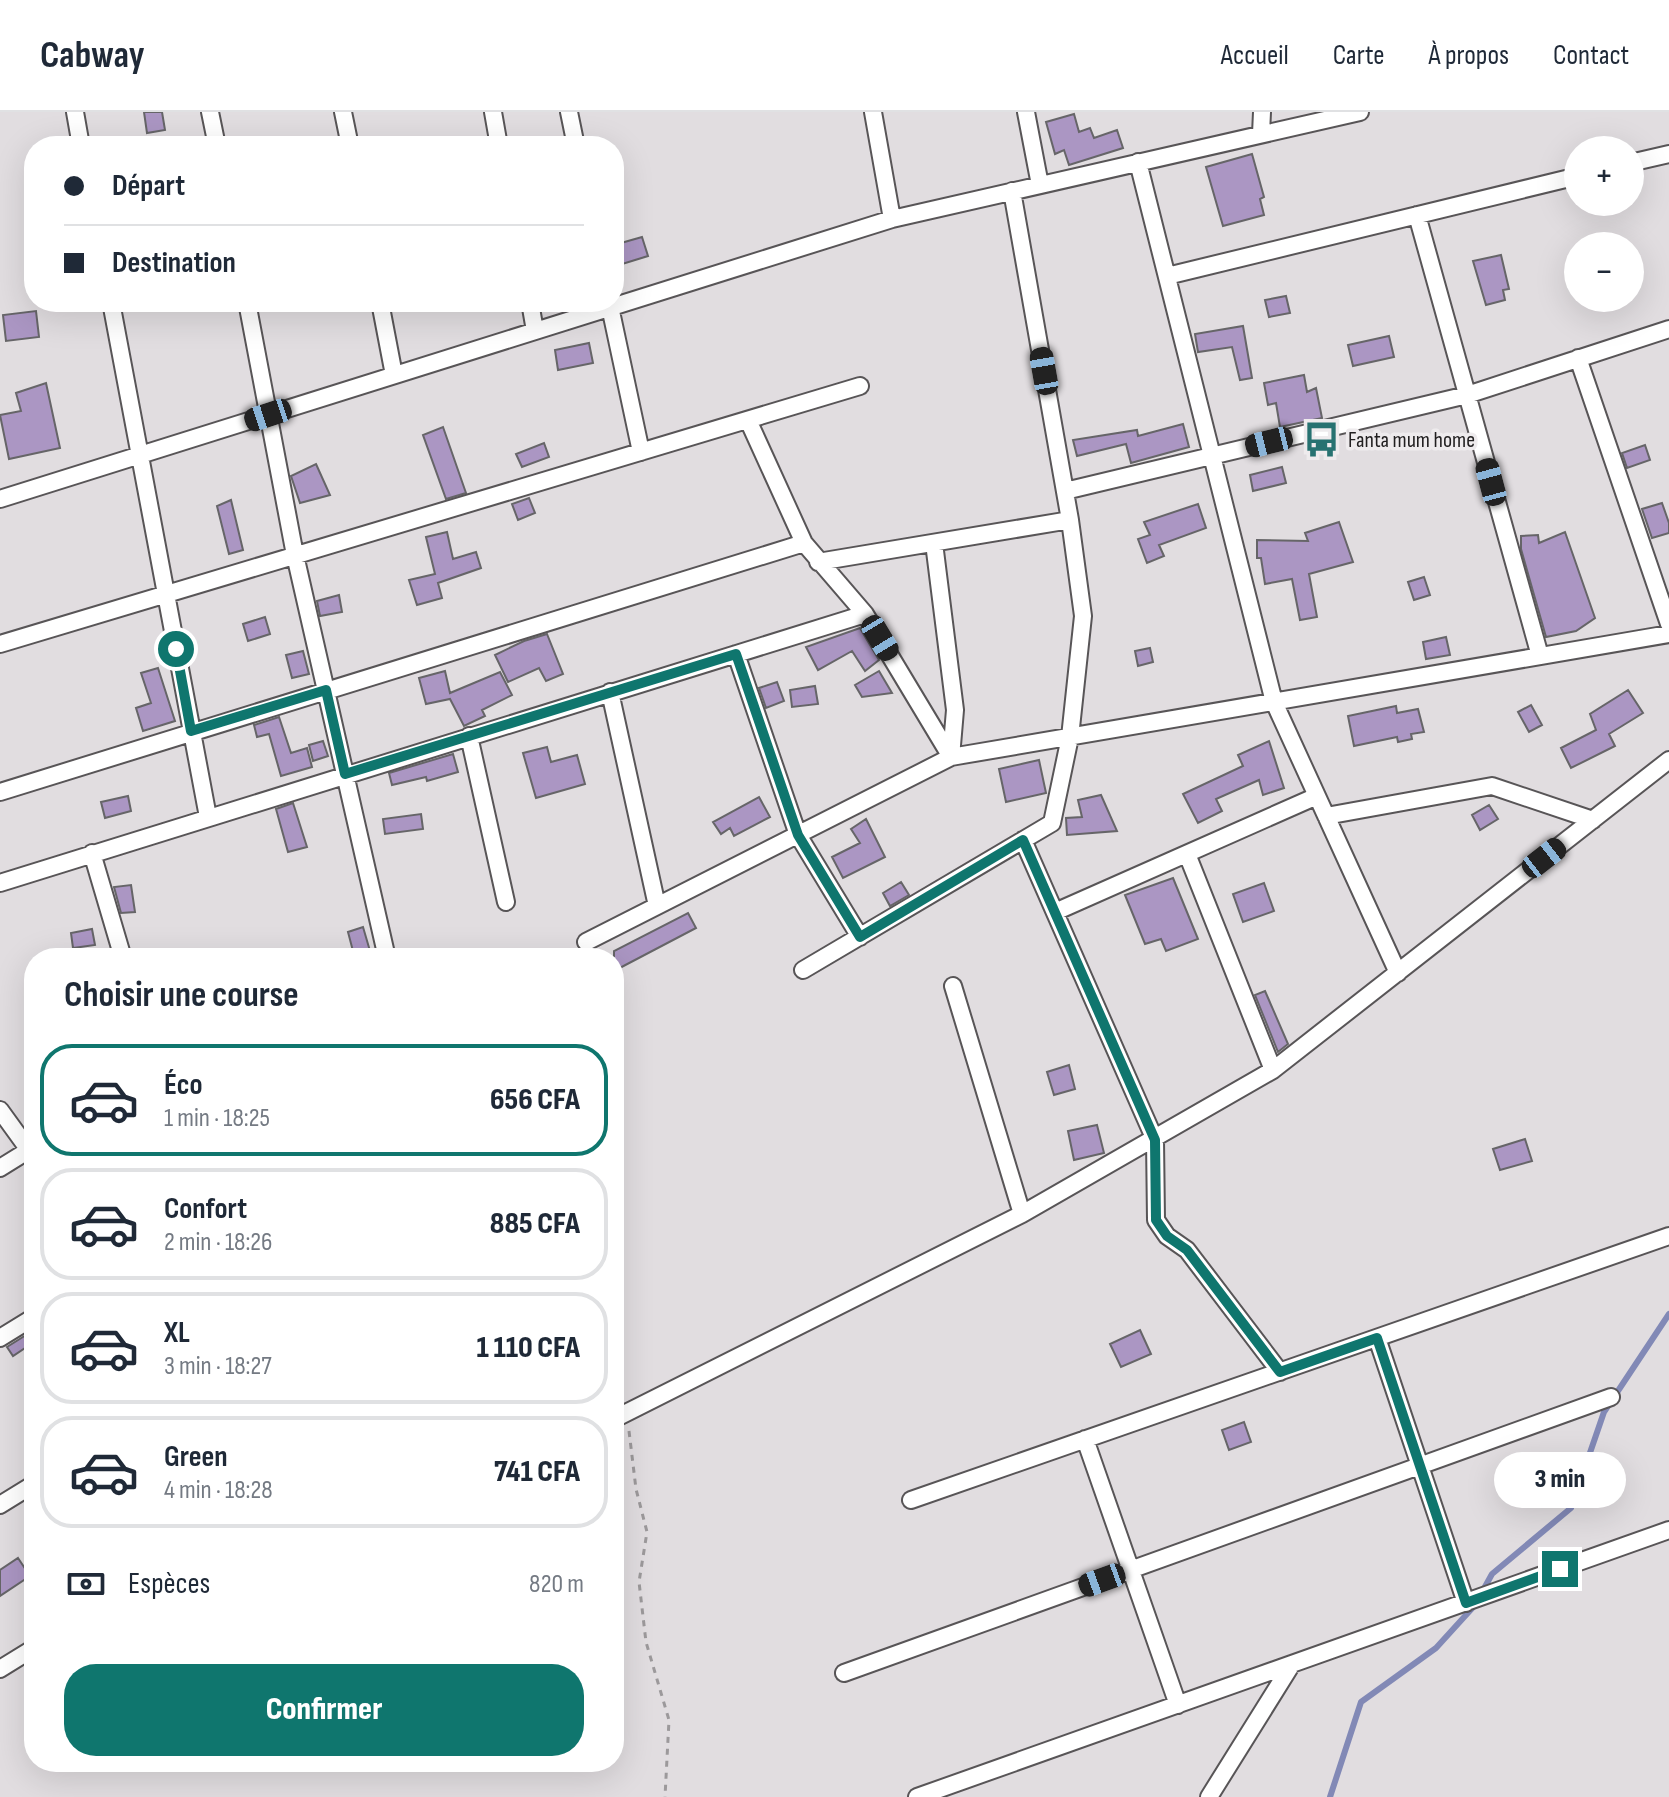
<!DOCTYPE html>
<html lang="fr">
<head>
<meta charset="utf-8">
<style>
	:root { --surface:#fff; --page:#f2f2f3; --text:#1f2937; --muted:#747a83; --line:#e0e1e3; --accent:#0f766e }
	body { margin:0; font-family:"Sofia Sans Condensed",sans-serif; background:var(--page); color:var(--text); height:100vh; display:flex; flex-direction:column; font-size:30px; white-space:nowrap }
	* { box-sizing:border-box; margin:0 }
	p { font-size:26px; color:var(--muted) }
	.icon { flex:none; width:44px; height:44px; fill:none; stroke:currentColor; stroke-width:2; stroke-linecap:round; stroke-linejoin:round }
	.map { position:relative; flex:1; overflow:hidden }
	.panel { position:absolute; left:24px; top:836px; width:600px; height:824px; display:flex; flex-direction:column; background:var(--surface); border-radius:32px; box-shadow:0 8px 32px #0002 }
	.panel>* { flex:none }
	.hud { position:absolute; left:24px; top:24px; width:600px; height:176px; border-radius:32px; box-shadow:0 8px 32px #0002; display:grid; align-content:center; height:176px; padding:0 40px; background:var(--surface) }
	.fabs { position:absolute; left:1564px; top:24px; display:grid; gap:16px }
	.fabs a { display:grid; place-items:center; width:80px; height:80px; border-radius:50%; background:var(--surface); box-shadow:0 8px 32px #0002; font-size:40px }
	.end { position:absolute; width:36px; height:36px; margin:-18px; border:10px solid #0f766e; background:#fff; box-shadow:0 0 0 4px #fff }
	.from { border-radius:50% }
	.bubble { position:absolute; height:56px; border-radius:28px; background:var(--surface); box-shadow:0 8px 32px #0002; font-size:26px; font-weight:800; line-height:56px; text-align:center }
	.car { position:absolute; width:24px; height:48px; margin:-24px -12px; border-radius:10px; box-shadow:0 0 6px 2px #0007; background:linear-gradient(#222 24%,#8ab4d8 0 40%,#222 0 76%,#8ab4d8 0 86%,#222 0) }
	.hud b { display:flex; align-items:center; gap:28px; height:76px; font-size:30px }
	.hud b+b { border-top:2px solid var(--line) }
	.hud i { width:20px; height:20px; background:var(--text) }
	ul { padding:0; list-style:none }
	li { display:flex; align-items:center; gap:24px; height:112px; margin:0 16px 12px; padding:0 24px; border:4px solid var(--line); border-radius:32px }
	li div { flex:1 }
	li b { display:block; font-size:30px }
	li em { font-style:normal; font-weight:800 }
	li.on { border-color:var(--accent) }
	li>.icon { width:72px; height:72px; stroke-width:1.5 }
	h2 { padding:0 40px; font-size:36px; line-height:96px }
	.pay { display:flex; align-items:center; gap:20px; height:88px; padding:0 40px; font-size:30px }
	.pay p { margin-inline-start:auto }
	.button { display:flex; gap:16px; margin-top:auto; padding:16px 40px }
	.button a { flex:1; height:92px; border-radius:32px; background:var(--accent); color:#fff; font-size:32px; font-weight:800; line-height:92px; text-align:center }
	header { display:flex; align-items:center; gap:48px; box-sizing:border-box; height:112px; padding:0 40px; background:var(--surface); border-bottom:2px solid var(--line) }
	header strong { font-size:38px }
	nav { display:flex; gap:44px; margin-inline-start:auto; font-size:28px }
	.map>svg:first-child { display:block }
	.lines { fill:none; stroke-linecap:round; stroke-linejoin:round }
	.stream { stroke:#8289b6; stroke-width:6 }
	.building { fill:#ab96c3; stroke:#666568; stroke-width:2 }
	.minor-casing { stroke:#585557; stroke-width:20 }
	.path { stroke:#9c999b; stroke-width:3; stroke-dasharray:6 6; stroke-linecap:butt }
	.minor { stroke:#fff; stroke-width:16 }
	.route { stroke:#0f766e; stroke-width:10 }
	.labels { text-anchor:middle; stroke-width:7; stroke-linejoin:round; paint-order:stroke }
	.poi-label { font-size:22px; fill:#222021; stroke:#eeebed; text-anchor:start }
</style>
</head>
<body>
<header>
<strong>Cabway</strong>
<nav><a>Accueil</a><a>Carte</a><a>À propos</a><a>Contact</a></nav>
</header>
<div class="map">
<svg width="1669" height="1685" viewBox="0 0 1669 1685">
	<rect width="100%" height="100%" fill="#e1dde0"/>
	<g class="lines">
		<path class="stream" d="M1481 1482 1492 1462 1571 1396 1604 1300 1669 1202
			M1330 1685 1361 1590 1436 1536 1476 1492"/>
	</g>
	<path class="building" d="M144 0H162L165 18 147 21Z
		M1074 2 1079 20 1090 16 1094 26 1117 18 1123 36 1069 53 1064 38 1055 42 1046 10Z
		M1252 42 1264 85 1260 87 1264 103 1223 114 1206 55Z
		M642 125 648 144 619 153 614 133Z
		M1501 143 1509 177 1503 178 1505 188 1486 193 1473 149Z
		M1286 184 1290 201 1269 205 1265 188Z
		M36 199 39 225 6 229 3 203Z
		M1243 214 1252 266 1240 268 1232 235 1198 240 1195 222Z
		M1389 224 1394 245 1353 254 1348 233Z
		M589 231 593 251 558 258 555 238Z
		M1304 263 1307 280 1316 276 1322 306 1280 315 1276 291 1268 293 1264 271Z
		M46 271 60 336 9 347 0 303 21 299 16 281Z
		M1183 312 1189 335 1131 351 1126 332 1077 344 1073 328 1137 318 1138 324Z
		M443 315 466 381 446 387 423 323Z
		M544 331 549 345 522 355 516 342Z
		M1645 333 1650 348 1627 356 1622 341Z
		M316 352 330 383 300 391 291 364Z
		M1282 355 1286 371 1253 379 1250 363Z
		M529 386 535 401 518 408 512 392Z
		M231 388 243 438 229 442 217 394Z
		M1662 391 1669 411V421L1652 426 1642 397Z
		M1198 392 1206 416 1159 433 1164 444 1147 451 1138 427 1150 423 1144 410Z
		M1339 410 1353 450 1309 462 1317 505 1300 508 1292 467 1265 472 1261 446H1257V428L1308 429 1305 421Z
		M447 420 453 447 476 440 481 456 438 471 442 486 417 493 409 468 435 462 426 425Z
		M1565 420 1595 506 1576 519 1546 525 1521 437V424L1538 423 1539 431Z
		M1424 465 1430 483 1414 488 1408 470Z
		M339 483 342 500 320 504 317 489Z
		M265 505 270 522 248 529 243 512Z
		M860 516 879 548 865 559 852 539 818 558 806 535Z
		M547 522 563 562 546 569 539 556 508 570 495 543 524 529Z
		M1446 525 1450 543 1426 547 1423 530Z
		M1150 536 1153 550 1138 554 1135 539Z
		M303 539 309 562 292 566 286 543Z
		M158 556 175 609 143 619 136 596 151 591 141 561Z
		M445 559 450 581 500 560 512 583 482 598 485 604 464 614 450 587 426 592 419 566Z
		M879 559 892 581 862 585 855 573Z
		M777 570 784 589 766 596 759 576Z
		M815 574 818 592 792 595 790 578Z
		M1628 578 1643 601 1609 622 1615 634 1571 656 1561 636 1596 618 1590 602Z
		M1531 593 1542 613 1529 620 1518 600Z
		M1396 594 1397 601 1418 597 1424 620 1411 622 1412 627 1398 630 1397 625 1354 634 1348 604Z
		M279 605 291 641 307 636 312 655 281 664 269 622 257 625 254 613Z
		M323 629 328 644 313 649 309 633Z
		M1269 629 1284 676 1263 683 1259 668 1216 687 1222 699 1198 711 1183 682 1243 654 1238 643Z
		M547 635 551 650 577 643 585 672 536 686 523 641Z
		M453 642 458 660 427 669 426 665 392 673 389 661Z
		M1039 648 1046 681 1006 690 999 657Z
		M1101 683 1117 719 1067 723 1066 706 1082 705 1078 688Z
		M128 684 131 699 105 706 101 690Z
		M759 685 770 705 734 724 730 716 721 722 713 710Z
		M293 691 307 735 288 740 276 697Z
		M1489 693 1498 707 1480 718 1472 703Z
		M421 702 423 717 385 722 383 707Z
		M866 707 885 745 843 766 832 745 860 731 851 717Z
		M1173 766 1198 827 1166 839 1161 827 1145 832 1125 783Z
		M901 770 909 783 890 794 883 781Z
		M1264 771 1274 799 1243 810 1233 782Z
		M131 773 135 800 121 801 114 775Z
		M688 801 696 816 614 859V839Z
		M363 815 370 839 354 843 348 820Z
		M92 817 95 833 73 836 71 821Z
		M1265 879 1288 932 1278 940 1255 883Z
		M1069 953 1075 977 1054 983 1047 960Z
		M1097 1013 1104 1041 1074 1048 1068 1019Z
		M1525 1027 1532 1049 1500 1058 1493 1037Z
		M34 1218V1230L13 1244 7 1235Z
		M1140 1218 1151 1242 1121 1255 1110 1232Z
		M1244 1310 1251 1330 1229 1338 1222 1318Z
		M18 1446 30 1464 0 1484V1458Z"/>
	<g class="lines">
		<defs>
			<path id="minor" d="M75 0 81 34
				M210 0 217 34
				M343 0 350 34
				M493 0 499 34
				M569 0 576 34
				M873 0 892 107
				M1026 0 1040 73
				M1261 22 1262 0
				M1138 50 1274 590 1398 861
				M1630 51 1669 42
				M1417 103 1540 544
				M1167 164 1578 64
				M111 190 208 705
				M247 190 295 443 387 846
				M380 190 394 263
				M530 190 535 219
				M609 190 641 340
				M1578 246 1669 512
				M748 308 804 431 865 502 951 645
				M1065 379 1467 283 1669 217
				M0 387 892 107 1360 0
				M934 431 955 598 951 645
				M818 450 1070 408
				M0 532 860 274
				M736 542 798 723 860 825
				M610 580 657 794
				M469 624 506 790
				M0 680 804 431
				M1326 704 1492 674 1593 708
				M1023 728 1155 1028 1156 1108 1167 1124 1187 1138 1280 1260
				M92 741 123 846
				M1187 742 1273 958
				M0 771 865 502
				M1055 800 1317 684
				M586 830 951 645 1669 522
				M803 858 1052 711 1070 625 1083 504 1070 408 1012 79
				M953 874 1022 1102
				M0 998 34 1045
				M0 1056 29 1038
				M0 1226 34 1205
				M1377 1226 1466 1491
				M614 1307 1022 1102 1273 958 1669 648
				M1085 1327 1178 1593
				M911 1388 1669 1124
				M0 1393 34 1372
				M0 1557 34 1536
				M844 1561 1611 1285
				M917 1685 1669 1418
				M1209 1685 1292 1552"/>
		</defs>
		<use href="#minor" class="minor-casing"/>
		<path class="path" d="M629 1319 636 1377 647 1420 639 1470 646 1530 669 1608 665 1685"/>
		<use href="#minor" class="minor"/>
	</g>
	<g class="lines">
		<path class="route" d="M176 537 191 619 326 578 345 662 736 542 798 723 860 825 1023 728 1155 1028 1156 1108 1167 1124 1187 1138 1280 1260 1377 1226 1466 1491 1560 1457"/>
	</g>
	<defs>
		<symbol id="bus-bare" viewBox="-9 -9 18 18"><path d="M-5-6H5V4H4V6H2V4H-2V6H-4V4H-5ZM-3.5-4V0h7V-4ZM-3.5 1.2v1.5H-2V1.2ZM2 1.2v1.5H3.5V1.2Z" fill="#277271" stroke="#eeebed" stroke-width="2.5" paint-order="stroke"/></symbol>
	</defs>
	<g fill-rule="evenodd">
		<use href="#bus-bare" x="1296" y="302" width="51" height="51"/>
	</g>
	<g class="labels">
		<g class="poi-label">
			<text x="1348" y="335">Fanta mum home</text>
		</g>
	</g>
</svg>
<div class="fabs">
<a>+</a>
<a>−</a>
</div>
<i class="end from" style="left:176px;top:537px"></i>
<i class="end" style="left:1560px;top:1457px"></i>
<div class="bubble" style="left:1494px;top:1340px;width:132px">3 min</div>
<i class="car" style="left:1044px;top:259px;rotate:350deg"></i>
<i class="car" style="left:268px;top:303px;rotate:252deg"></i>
<i class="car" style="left:1269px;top:330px;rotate:256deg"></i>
<i class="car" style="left:1491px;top:370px;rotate:345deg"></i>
<i class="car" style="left:880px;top:526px;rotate:149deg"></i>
<i class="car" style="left:1544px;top:746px;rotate:52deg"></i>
<i class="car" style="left:1102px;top:1468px;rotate:250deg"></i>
<div class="hud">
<b><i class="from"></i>Départ</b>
<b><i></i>Destination</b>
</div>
<section class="panel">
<h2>Choisir une course</h2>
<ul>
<li class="on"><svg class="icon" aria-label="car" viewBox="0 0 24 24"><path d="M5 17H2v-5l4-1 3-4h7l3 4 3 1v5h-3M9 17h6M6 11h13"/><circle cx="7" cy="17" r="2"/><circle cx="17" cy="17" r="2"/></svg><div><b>Éco</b><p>1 min · 18:25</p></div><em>656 CFA</em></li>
<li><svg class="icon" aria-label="car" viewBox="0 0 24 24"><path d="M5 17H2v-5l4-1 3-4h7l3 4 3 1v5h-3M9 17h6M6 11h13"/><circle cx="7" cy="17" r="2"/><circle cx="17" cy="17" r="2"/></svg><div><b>Confort</b><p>2 min · 18:26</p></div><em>885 CFA</em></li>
<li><svg class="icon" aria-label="car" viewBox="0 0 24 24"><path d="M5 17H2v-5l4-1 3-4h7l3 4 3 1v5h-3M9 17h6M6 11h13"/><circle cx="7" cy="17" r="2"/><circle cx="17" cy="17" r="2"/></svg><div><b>XL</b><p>3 min · 18:27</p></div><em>1 110 CFA</em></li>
<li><svg class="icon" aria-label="car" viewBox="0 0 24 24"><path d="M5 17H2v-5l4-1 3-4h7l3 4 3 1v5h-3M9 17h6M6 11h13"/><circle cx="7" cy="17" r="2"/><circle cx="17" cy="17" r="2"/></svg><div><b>Green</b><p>4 min · 18:28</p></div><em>741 CFA</em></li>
</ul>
<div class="pay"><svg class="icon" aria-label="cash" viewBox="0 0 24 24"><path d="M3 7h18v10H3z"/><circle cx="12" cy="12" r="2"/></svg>Espèces<p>820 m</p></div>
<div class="button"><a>Confirmer</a></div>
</section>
</div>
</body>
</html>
